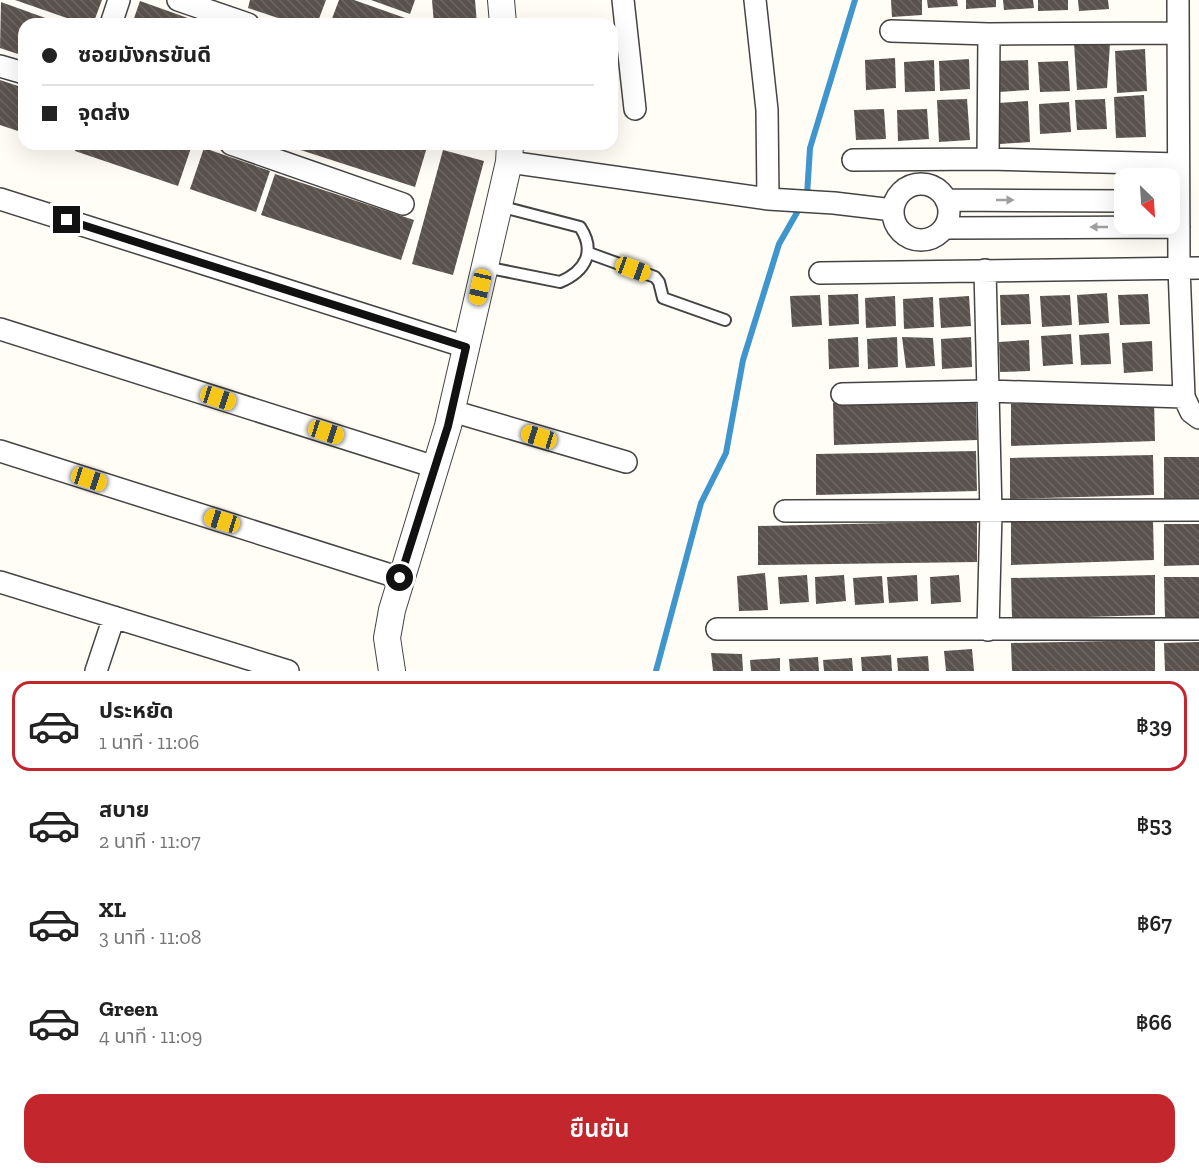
<!DOCTYPE html>
<html lang="th">
<head>
<meta charset="utf-8">
<style>
	:root { --surface:#fff; --page:#f2f2f2; --text:#222; --muted:#767676; --line:#e0e0e0; --accent:#c4262e }
	body { margin:0; font-family:"Zilla Slab","Noto Sans Thai",serif; background:var(--page); color:var(--text); height:100vh; display:flex; flex-direction:column; font-size:22px; white-space:nowrap }
	* { box-sizing:border-box; margin:0 }
	p { font-size:20px; color:var(--muted) }
	.icon { flex:none; width:33px; height:33px; fill:none; stroke:currentColor; stroke-width:2; stroke-linecap:round; stroke-linejoin:round }
	.map { position:relative; height:671px; overflow:hidden }
	.side { display:flex; flex-direction:column; background:var(--surface); flex:1 }
	.side>* { flex:none }
	.banner { position:absolute; left:18px; top:18px; width:600px; height:132px; border-radius:18px; box-shadow:0 6px 24px #0002; display:grid; align-content:center; height:132px; padding:0 24px; background:var(--surface) }
	.needle { width:39px; rotate:155deg }
	.buttons { position:absolute; left:1114px; top:168px; display:grid; gap:12px }
	.buttons a { display:grid; place-items:center; width:66px; height:66px; border-radius:12px; background:var(--surface); box-shadow:0 6px 24px #0002; font-size:30px }
	.end { position:absolute; width:27px; height:27px; margin:-14px; border:8px solid #111; background:#fff; box-shadow:0 0 0 3px #fff }
	.from { border-radius:50% }
	.car { position:absolute; width:18px; height:36px; margin:-18px -9px; border-radius:8px; box-shadow:0 0 4px 2px #0007; background:linear-gradient(#f5c518 24%,#345 0 40%,#f5c518 0 76%,#345 0 86%,#f5c518 0) }
	.banner b { display:flex; align-items:center; gap:21px; height:57px; font-size:22px }
	.banner b+b { border-top:2px solid var(--line) }
	.banner i { width:15px; height:15px; background:var(--text) }
	ul { padding:10px 0 0; list-style:none }
	li { display:flex; align-items:center; gap:18px; height:90px; margin:0 12px 9px; padding:0 12px; border:3px solid transparent; border-radius:18px }
	li div { flex:1 }
	li b { display:block; font-size:22px }
	li em { font-style:normal; font-weight:600 }
	li.current { border-color:var(--accent) }
	li>.icon { width:54px; height:54px; stroke-width:1.5 }
	.cta { display:flex; gap:12px; margin-top:auto; padding:12px 24px }
	.cta a { flex:1; height:69px; border-radius:18px; background:var(--accent); color:#fff; font-size:24px; font-weight:600; line-height:69px; text-align:center }
	.map>svg:first-child { display:block }
	.lines { fill:none; stroke-linecap:round; stroke-linejoin:round }
	.stream { stroke:#3f96cf; stroke-width:6 }
	.building { fill:url(#building-back-hatch) }
	.service-casing { stroke:#444; stroke-width:14 }
	.minor-casing { stroke:#444; stroke-width:24 }
	.tertiary-casing { stroke:#444; stroke-width:28 }
	.service { stroke:#fff; stroke-width:10 }
	.minor { stroke:#fff; stroke-width:21 }
	.tertiary { stroke:#fff; stroke-width:26 }
	.oneway { fill:#a0a0a0 }
	.route { stroke:#111; stroke-width:8 }
</style>
</head>
<body>
<div class="map">
<svg width="1199" height="671" viewBox="0 0 1199 671">
	<defs>
		<pattern id="building-back-hatch" width="6" height="6" patternUnits="userSpaceOnUse" patternTransform="scale(1.5)"><rect width="6" height="6" fill="#5a524d"/><path d="M-1 5l2 2M0 0l6 6M5-1l2 2" fill="none" stroke="#6d6662"/></pattern>
	</defs>
	<rect width="100%" height="100%" fill="#fffdf5"/>
	<g class="lines">
		<path class="stream" d="M656 671 701 503 726 453 743 360 779 244 807 195 810 148 855 0"/>
	</g>
	<path class="building" d="M15 0H102L93 24H84Z
		M250 0H326L317 24H296L248 8Z
		M339 0H354L422 24H330Z
		M371 0H415L410 14Z
		M432 0H475L477 24H434Z
		M891 0H922V15L892 17Z
		M927 0H957L958 6 928 8Z
		M966 0H996V7L966 9Z
		M1003 0H1033L1034 8 1004 10Z
		M1038 0H1068V10L1038 11Z
		M1078 0H1108L1109 9 1079 11Z
		M140 1 185 17 204 24H132Z
		M1 2 62 24H24V56L0 48Z
		M1074 43 1110 44 1107 88 1077 90Z
		M1145 49 1147 91 1117 93 1115 51Z
		M895 58 896 88 866 90 865 60Z
		M969 59 970 89 940 91 939 61Z
		M934 60 935 91 905 92 904 62Z
		M1028 60 1029 90 999 92 998 61Z
		M1068 61 1070 91 1040 92 1038 62Z
		M0 80 24 88V133L0 125Z
		M1144 95 1146 137 1116 138 1114 97Z
		M967 99 970 140 939 142 937 100Z
		M1105 99 1107 129 1077 130 1075 100Z
		M1028 101 1030 142 1000 144 998 103Z
		M1069 102 1071 132 1040 134 1039 104Z
		M884 109 886 139 856 140 854 110Z
		M927 109 929 139 898 141 897 110Z
		M77 144H188L192 145 178 186 75 151Z
		M282 144H418L427 147 415 187Z
		M204 148 270 171 256 212 190 189Z
		M443 150 484 161 453 275 412 264Z
		M275 174 414 220 401 260 261 215Z
		M1107 293 1109 323 1079 325 1077 295Z
		M858 294 859 324 829 326 828 295Z
		M1029 294 1031 324 1001 325 1000 295Z
		M1148 294 1150 324 1120 325 1118 295Z
		M820 295 822 325 792 327 790 296Z
		M1070 295 1072 325 1042 327 1040 296Z
		M895 296 896 326 866 328 865 298Z
		M969 296 971 326 941 328 939 298Z
		M933 297 934 327 904 329 903 299Z
		M1109 333 1111 364 1081 365 1079 335Z
		M1071 334 1073 364 1043 366 1041 336Z
		M858 337 859 367 829 369 828 339Z
		M897 337 898 367 868 369 867 339Z
		M902 337 933 338 935 366 906 368Z
		M971 337 972 367 942 369 941 339Z
		M1029 340 1030 371 1000 372 999 342Z
		M1152 341 1153 371 1124 373 1122 343Z
		M976 400 977 440 834 445 833 403Z
		M1154 401 1155 441 1011 446V404Z
		M976 451 977 491 816 495V454Z
		M1153 455 1154 495 1010 499V458Z
		M1164 457H1199V498L1164 499Z
		M1153 520 1154 560 1011 565V522Z
		M977 521V562L758 565V526Z
		M1164 524H1199V565L1164 566Z
		M765 573 768 610 739 611 737 576Z
		M807 575 809 602 780 604 778 577Z
		M844 575 846 601 816 604 815 577Z
		M917 575 918 601 889 603 887 577Z
		M959 575 961 602 931 604 930 577Z
		M1155 575V615L1012 619 1011 578Z
		M882 576 884 603 855 605 853 578Z
		M1164 577H1199V617L1165 618Z
		M1155 640V671H1012L1011 643Z
		M1199 642V671H1165L1164 643Z
		M972 649 974 671H946L944 651Z
		M711 653 742 654 743 671H713Z
		M891 655 892 671H862L861 657Z
		M928 656 929 671H898L897 658Z
		M818 657 819 671H790L789 659Z
		M780 658V671H751L750 660Z
		M852 658 853 671H824L823 660Z"/>
	<g class="lines">
		<defs>
			<path id="service" d="M589 253 655 277 659 282 663 298 725 320
				M485 267 560 282C586 271 596 251 580 227L499 206"/>
			<path id="minor" d="M178 0 248 24
				M623 0 635 109
				M755 0 767 110 768 199
				M1178 0 1179 268 1184 397 1191 412 1199 418
				M111 24 119 0
				M891 31 989 34 1178 33
				M0 66 24 73
				M231 144 403 204
				M988 159 989 34
				M853 160 988 159 1178 164
				M509 162 768 199 834 203 893 210
				M893 212a28 28 0 1 1 56 0a28 28 0 1 1-56 0Z
				M0 199 466 347
				M946 200 1125 201
				M945 228 1179 227
				M985 270 991 513 988 630
				M820 273 1199 268
				M0 329 435 467
				M842 394 988 391 1184 397
				M452 411 626 462
				M0 451 400 578
				M785 511 1199 510
				M0 582 288 671
				M717 629H1199
				M96 671 114 617"/>
			<path id="tertiary" d="M501 0 503 24
				M392 671 387 638 392 610 448 426 509 162 510 144"/>
		</defs>
		<use href="#service" class="service-casing"/>
		<use href="#minor" class="minor-casing"/>
		<use href="#tertiary" class="tertiary-casing"/>
		<use href="#service" class="service"/>
		<use href="#minor" class="minor"/>
		<use href="#tertiary" class="tertiary"/>
	</g>
	<defs><path id="oneway-solid" d="M-6-.8H1V-3.2L6.5 0L1 3.2V.8H-6Z" transform="scale(1.5)"/></defs>
	<g class="oneway">
		<use href="#oneway-solid" transform="translate(1005 200)"/>
		<use href="#oneway-solid" transform="translate(1099 227) rotate(-180)"/>
	</g>
	<g class="lines">
		<path class="route" d="M67 220 466 347 448 426 400 578"/>
	</g>
</svg>
<div class="buttons">
<a><svg class="needle" viewBox="-14 -14 28 28"><path d="M0-13l5 13h-10z" fill="#e53935"/><path d="M0 13l5-13h-10z" fill="#767676"/></svg></a>
</div>
<i class="end from" style="left:400px;top:578px"></i>
<i class="end" style="left:67px;top:220px"></i>
<i class="car" style="left:633px;top:269px;rotate:110deg"></i>
<i class="car" style="left:480px;top:287px;rotate:193deg"></i>
<i class="car" style="left:218px;top:398px;rotate:108deg"></i>
<i class="car" style="left:326px;top:432px;rotate:108deg"></i>
<i class="car" style="left:539px;top:437px;rotate:287deg"></i>
<i class="car" style="left:89px;top:479px;rotate:108deg"></i>
<i class="car" style="left:222px;top:521px;rotate:287deg"></i>
<div class="banner">
<b><i class="from"></i>ซอยมังกรขันดี</b>
<b><i></i>จุดส่ง</b>
</div>
</div>
<section class="side">
<ul>
<li class="current"><svg class="icon" aria-label="car" viewBox="0 0 24 24"><path d="M5 17H2v-5l4-1 3-4h7l3 4 3 1v5h-3M9 17h6M6 11h13"/><circle cx="7" cy="17" r="2"/><circle cx="17" cy="17" r="2"/></svg><div><b>ประหยัด</b><p>1 นาที · 11:06</p></div><em>฿39</em></li>
<li><svg class="icon" aria-label="car" viewBox="0 0 24 24"><path d="M5 17H2v-5l4-1 3-4h7l3 4 3 1v5h-3M9 17h6M6 11h13"/><circle cx="7" cy="17" r="2"/><circle cx="17" cy="17" r="2"/></svg><div><b>สบาย</b><p>2 นาที · 11:07</p></div><em>฿53</em></li>
<li><svg class="icon" aria-label="car" viewBox="0 0 24 24"><path d="M5 17H2v-5l4-1 3-4h7l3 4 3 1v5h-3M9 17h6M6 11h13"/><circle cx="7" cy="17" r="2"/><circle cx="17" cy="17" r="2"/></svg><div><b>XL</b><p>3 นาที · 11:08</p></div><em>฿67</em></li>
<li><svg class="icon" aria-label="car" viewBox="0 0 24 24"><path d="M5 17H2v-5l4-1 3-4h7l3 4 3 1v5h-3M9 17h6M6 11h13"/><circle cx="7" cy="17" r="2"/><circle cx="17" cy="17" r="2"/></svg><div><b>Green</b><p>4 นาที · 11:09</p></div><em>฿66</em></li>
</ul>
<div class="cta"><a>ยืนยัน</a></div>
</section>
</body>
</html>
